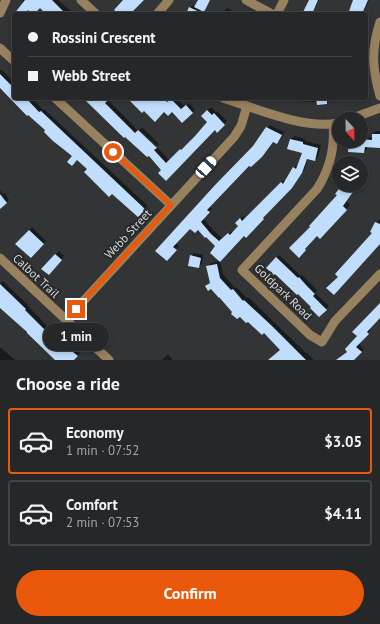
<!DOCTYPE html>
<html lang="en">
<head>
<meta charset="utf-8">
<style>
	:root { --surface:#262728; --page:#323334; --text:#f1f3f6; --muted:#a4a5a8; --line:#424445; --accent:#ea580c }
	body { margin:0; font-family:"PT Sans",sans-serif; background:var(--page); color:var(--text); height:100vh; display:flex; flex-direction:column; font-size:15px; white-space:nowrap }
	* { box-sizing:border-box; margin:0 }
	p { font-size:13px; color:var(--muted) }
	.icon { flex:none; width:22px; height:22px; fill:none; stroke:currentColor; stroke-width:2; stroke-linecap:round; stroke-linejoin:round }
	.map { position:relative; height:360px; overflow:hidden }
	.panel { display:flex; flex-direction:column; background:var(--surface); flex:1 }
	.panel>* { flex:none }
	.banner { position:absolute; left:12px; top:12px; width:356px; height:88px; border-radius:4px; box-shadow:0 2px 6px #0003,0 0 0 1px var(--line); display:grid; align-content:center; height:88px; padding:0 16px; background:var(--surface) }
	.needle { width:26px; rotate:158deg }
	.fabs { position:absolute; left:332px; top:112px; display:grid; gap:8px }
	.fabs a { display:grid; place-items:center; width:36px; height:36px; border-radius:50%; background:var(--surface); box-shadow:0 2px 6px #0003,0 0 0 1px var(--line); font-size:20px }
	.end { position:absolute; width:18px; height:18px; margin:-9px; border:5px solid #ea580c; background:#fff; box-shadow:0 0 0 2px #fff }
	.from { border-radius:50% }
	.bubble { position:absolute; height:28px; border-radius:14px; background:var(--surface); box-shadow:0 2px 6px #0003,0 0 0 1px var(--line); font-size:13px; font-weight:800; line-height:28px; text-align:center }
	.car { position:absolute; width:12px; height:24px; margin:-12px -6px; border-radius:5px; box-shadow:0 0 3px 1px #0007; background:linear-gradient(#fff 24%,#345 0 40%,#fff 0 76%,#345 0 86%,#fff 0) }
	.banner b { display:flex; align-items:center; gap:14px; height:38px; font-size:15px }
	.banner b+b { border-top:1px solid var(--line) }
	.banner i { width:10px; height:10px; background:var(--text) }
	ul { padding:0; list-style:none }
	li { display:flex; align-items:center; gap:12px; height:66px; margin:0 8px 6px; padding:0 8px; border:2px solid var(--line); border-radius:4px }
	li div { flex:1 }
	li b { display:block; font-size:15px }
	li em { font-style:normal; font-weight:800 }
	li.active { border-color:var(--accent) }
	li>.icon { width:36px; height:36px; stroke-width:1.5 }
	h2 { padding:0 16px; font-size:18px; line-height:48px }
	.primary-button { display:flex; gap:8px; margin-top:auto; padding:8px 16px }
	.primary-button a { flex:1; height:46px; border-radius:24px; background:var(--accent); color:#fff; font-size:16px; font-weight:800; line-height:46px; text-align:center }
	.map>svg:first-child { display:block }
	.shadow { fill:#0007 }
	.building { fill:#c0defb }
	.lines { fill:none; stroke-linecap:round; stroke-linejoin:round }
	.minor { stroke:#98815f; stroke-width:9 }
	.route { stroke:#ea580c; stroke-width:5 }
	.labels { text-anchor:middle; stroke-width:4; stroke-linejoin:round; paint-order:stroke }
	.street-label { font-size:12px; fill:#d9dadc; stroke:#282a2c }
</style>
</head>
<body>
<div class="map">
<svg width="380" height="360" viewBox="0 0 380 360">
	<rect width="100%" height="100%" fill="#323436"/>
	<path class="shadow" d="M23 0H58L74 14H49L40 7 28 9 24 14H17L24 3 22 1Z
		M199 0H210L203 11 200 9 198 14H187L190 8 193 5 196 6Z
		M308 0H319L313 12H316L315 14H303L310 1Z
		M355 0H369L363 14H349Z
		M227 8 238 14H222Z
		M0 70H2L14 82V98H32L43 110 44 109 148 206 138 216 1 88 0 90Z
		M83 98H108L107 99 134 126V127L157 149 158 148 170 161 183 147 184 148 208 122 202 116 211 107 216 112 217 111 227 121 217 131 215 129 162 170 149 154Z
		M127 98H169L171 100 173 98H176L185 107 189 103 195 110 182 122 172 111 144 110 142 112Z
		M294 98H330V100L327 103 302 101V99Z
		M270 125 284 132 280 140 277 143 273 141 249 164 209 206 212 209 203 218 214 231 223 239 231 231 233 233 240 226V219L243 216 246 219 284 180 286 181 294 168 297 165 298 166 303 153 288 148 291 139 294 136 305 139V141L321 145 318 157 315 160 308 158 305 169 295 184 265 214 266 215 249 234 216 246 198 229 190 228 175 243 179 246 167 260 157 251 254 146Z
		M142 127 159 144 157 146 139 130Z
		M376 131H380V147L367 146V149L364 152 350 141H361V136L373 138V134Z
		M361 164H363L361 173Z
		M343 185H358L346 201 350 205 324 234 317 235 299 256 312 226 338 195Z
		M0 190 3 194 5 193 9 200 0 208Z
		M379 220H380V243L339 277 374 232 376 223Z
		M32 227 46 241 31 257 17 244Z
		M59 251 64 256 48 274 43 269Z
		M194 253 203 255 202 264 198 267 191 256Z
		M279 255 301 276 302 275 317 290 315 293 329 306 319 316 313 307 275 272 267 268Z
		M220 261 223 274 235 288 236 287 247 298 248 297 306 353H307L314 360H273L281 350 264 332 234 312 211 288 206 286 211 282 207 267 211 263Z
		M3 281 28 305V306L48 327 80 353 73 360H57L0 307V284Z
		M380 304V318L369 328 371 330 358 343 364 349 353 360H337L348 351Z
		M0 347 15 360H0Z
		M168 354 173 360H162Z"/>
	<path class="building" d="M25 0H52L66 14H46L40 8 34 14H32L28 10 25 14H14Z
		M123 0H144L130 14H119L114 10Z
		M198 0H210L204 12 194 7Z
		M309 0H318L312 14H302Z
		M353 0H368L362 14H348Z
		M189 7 204 14H186Z
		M0 74 14 88V98H26L39 112 41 111 146 210 138 217 112 194 109 197 84 172 87 169 77 160 72 166 67 162 72 156 53 141 44 132 45 130 28 115 27 116 0 88Z
		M83 98H110L105 103 135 133 138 130 157 148 154 150 166 163 180 149 181 150 195 136 207 122 201 116 207 110 212 115 214 113 225 125 217 133 215 130 166 181 158 173 161 170 149 156 147 157 125 137 124 138Z
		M127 98H164L167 102 171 99 181 109 186 105 193 113 182 123 172 112 168 116 164 112 155 122 144 111 142 113Z
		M316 98H327V104L317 105Z
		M266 127 282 135 277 144 273 142 262 157 251 167 249 166 207 210 210 212 201 222 211 234 219 241 228 233 230 235 238 226 235 223 240 218 242 221 281 182 283 184 293 167 296 169 302 153 287 149 290 139 303 142V144L318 148 315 161 307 159 302 173 292 188 263 218 264 219 246 238 244 236 220 262 210 253 215 246 206 237 205 238 198 230 195 233 190 229 173 247 177 250 167 261 155 251 216 184 253 146Z
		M372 134H380V148L365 147 364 153 348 152 349 141H361V139L372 140Z
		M342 185H349L355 189 343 206 347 210 320 239 317 236 305 249 306 250 299 258 289 248 310 227 309 226 337 195 335 194Z
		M0 194 7 203 0 209Z
		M375 222 380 224V244L334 295 326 288 338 277 335 274 372 233 370 232Z
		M29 230 44 244 31 258 15 244Z
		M55 254 62 260 49 275 41 269Z
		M190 255 201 258 199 268 188 266Z
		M276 257 298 278 299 277 306 285 315 294 313 296 327 310 319 317 310 308 311 307 298 294 297 295 275 274 274 275 266 268Z
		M217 264 220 278 231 290 233 289 243 301 244 300 272 326 306 360H268L280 350 264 333 262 335 248 322 246 323 240 317 237 319 231 314 232 312 219 297V298L211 289 208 291 205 286 210 283 206 266Z
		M0 284 26 309 25 310 45 330 78 356 74 360H55L27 333V332L0 308Z
		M380 303V318L367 332 369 334 356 347 362 352 354 360H336L347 352 345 349 357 336 352 332Z"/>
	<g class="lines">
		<path class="minor" d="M81 0 96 14
			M246 0 272 14
			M0 13 6 0
			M157 14 169 0
			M277 14 284 0
			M380 22C371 50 372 68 380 96
			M0 48 14 61
			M55 98 171 205
			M223 98C255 108 305 130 338 123
			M350 119 380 108
			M333 124C335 147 330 169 317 189L242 270 310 335 322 342 335 321 380 274
			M0 258 109 360
			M66 320 234 137 241 126 247 106"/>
	</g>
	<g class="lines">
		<path class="route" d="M76 309 171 205 113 152"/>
	</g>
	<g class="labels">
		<g class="street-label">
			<text transform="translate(128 234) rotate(-47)" y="4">Webb Street</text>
			<text transform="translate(36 276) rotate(43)" y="4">Calbot Trail</text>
			<text transform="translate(283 292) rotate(44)" y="4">Goldpark Road</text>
		</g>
	</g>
</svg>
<div class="fabs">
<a><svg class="needle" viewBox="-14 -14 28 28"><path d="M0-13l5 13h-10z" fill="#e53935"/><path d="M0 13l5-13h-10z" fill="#a4a5a8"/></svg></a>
<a><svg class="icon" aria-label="layers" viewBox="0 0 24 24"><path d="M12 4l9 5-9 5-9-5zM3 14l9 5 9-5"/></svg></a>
</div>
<i class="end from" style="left:113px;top:152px"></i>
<i class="end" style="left:76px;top:309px"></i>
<div class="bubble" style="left:43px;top:323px;width:66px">1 min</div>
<i class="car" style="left:206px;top:167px;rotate:42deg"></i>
<div class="banner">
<b><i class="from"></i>Rossini Crescent</b>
<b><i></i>Webb Street</b>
</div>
</div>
<section class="panel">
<h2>Choose a ride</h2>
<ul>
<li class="active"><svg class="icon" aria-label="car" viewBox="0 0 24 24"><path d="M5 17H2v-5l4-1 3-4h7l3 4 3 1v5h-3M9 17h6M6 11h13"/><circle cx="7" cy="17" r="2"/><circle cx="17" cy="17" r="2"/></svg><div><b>Economy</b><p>1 min · 07:52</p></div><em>$3.05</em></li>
<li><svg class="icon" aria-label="car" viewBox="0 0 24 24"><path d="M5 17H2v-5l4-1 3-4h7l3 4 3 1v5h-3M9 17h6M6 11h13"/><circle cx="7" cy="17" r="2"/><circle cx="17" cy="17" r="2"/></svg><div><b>Comfort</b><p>2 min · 07:53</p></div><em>$4.11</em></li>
</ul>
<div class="primary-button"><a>Confirm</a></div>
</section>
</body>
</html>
